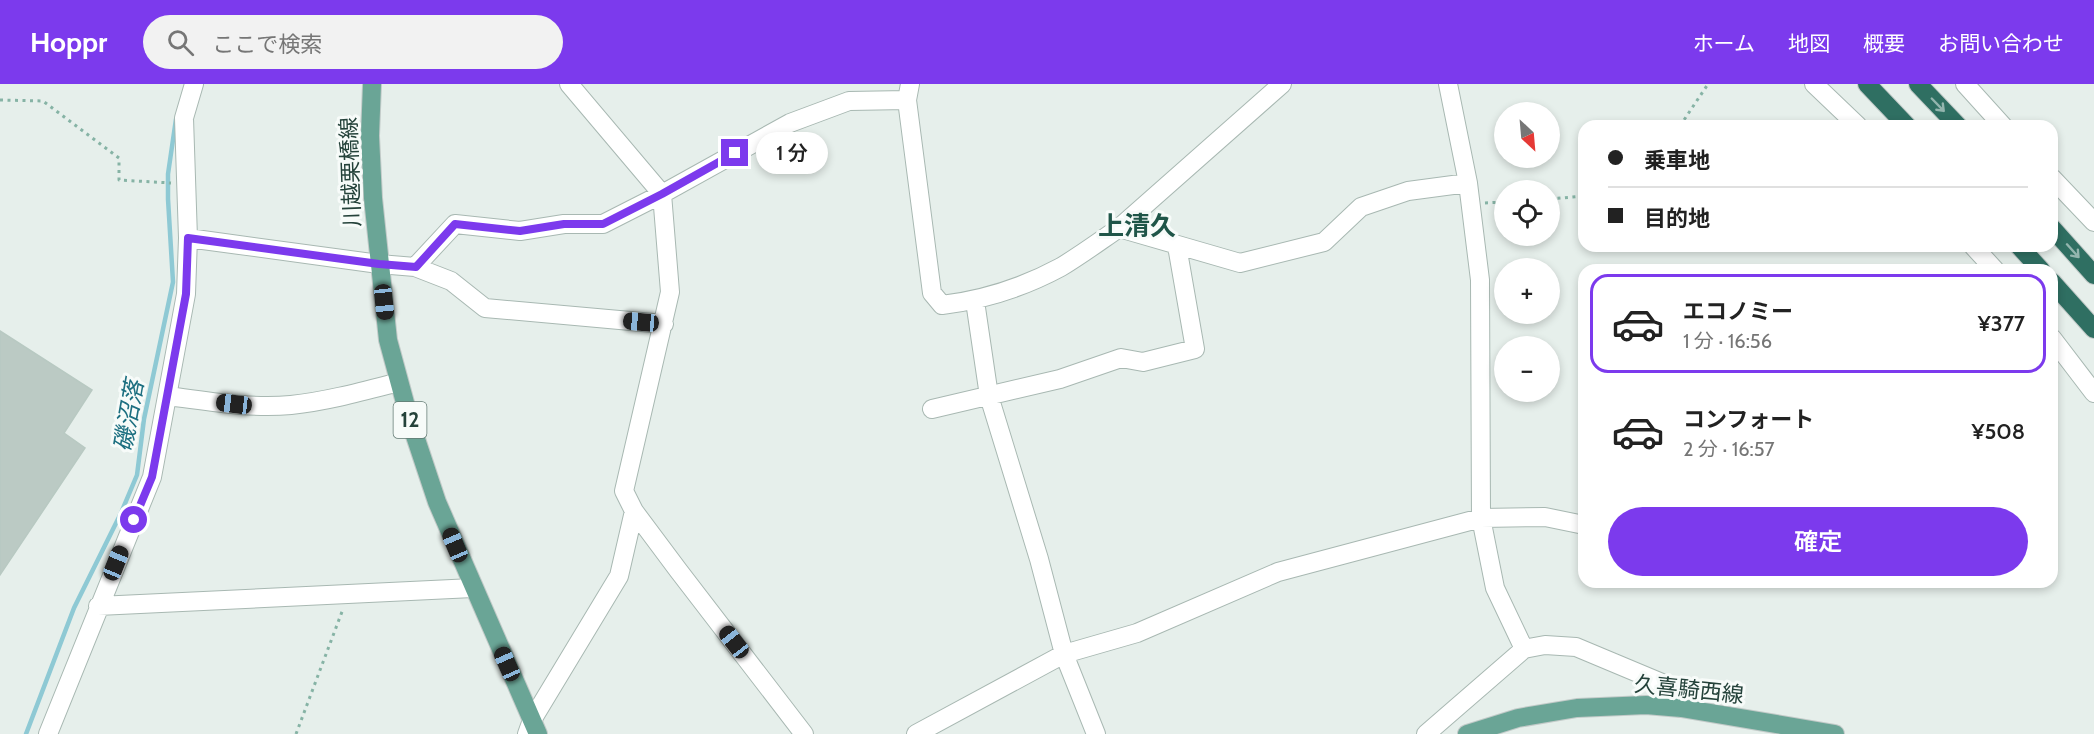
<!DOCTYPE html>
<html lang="ja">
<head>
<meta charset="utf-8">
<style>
	:root { --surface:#fff; --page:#f2f2f2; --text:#222; --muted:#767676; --line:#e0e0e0; --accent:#7c3aed }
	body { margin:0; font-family:Cabin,"Noto Sans JP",sans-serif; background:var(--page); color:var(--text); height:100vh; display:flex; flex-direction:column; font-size:22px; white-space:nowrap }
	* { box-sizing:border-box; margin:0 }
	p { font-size:20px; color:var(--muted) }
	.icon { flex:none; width:33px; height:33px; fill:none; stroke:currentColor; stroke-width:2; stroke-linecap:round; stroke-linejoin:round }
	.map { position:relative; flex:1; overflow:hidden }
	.drawer { position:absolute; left:1578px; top:180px; width:480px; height:324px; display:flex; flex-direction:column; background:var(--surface); border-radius:18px; box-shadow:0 3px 9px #0003 }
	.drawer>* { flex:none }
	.top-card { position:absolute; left:1578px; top:36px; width:480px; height:132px; border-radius:18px; box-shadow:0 3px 9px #0003; display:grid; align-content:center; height:132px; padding:0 30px; background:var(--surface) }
	.needle { width:39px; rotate:154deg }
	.controls { position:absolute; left:1494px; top:18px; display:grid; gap:12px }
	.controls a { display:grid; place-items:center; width:66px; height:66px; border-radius:50%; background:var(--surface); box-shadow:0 3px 9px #0003; font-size:30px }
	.end { position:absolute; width:27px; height:27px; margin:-14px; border:8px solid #7c3aed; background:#fff; box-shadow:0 0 0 3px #fff }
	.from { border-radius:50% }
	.bubble { position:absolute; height:42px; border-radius:21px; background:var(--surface); box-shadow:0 3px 9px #0003; font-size:20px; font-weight:600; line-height:42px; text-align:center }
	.car { position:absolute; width:18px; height:36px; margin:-18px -9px; border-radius:8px; box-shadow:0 0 4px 2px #0007; background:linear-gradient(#222 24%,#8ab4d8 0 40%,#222 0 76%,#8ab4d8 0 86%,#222 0) }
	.top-card b { display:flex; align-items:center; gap:21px; height:57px; font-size:22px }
	.top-card b+b { border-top:2px solid var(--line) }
	.top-card i { width:15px; height:15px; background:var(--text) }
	ul { padding:10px 0 0; list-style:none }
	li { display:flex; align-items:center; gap:18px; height:99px; margin:0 12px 9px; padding:0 18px; border:3px solid transparent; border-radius:18px }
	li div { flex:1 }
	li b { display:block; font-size:22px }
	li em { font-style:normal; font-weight:600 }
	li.current { border-color:var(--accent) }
	li>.icon { width:54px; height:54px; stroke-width:1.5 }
	.button { display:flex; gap:12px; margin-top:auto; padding:12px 30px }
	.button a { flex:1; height:69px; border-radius:36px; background:var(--accent); color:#fff; font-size:24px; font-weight:600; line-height:69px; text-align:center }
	header { display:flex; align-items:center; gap:36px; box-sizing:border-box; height:84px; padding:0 30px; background:var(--accent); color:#fff }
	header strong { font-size:28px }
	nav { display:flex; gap:33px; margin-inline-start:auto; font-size:21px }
	.search { width:420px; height:54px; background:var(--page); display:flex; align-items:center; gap:15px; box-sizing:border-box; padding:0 21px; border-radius:33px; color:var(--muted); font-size:22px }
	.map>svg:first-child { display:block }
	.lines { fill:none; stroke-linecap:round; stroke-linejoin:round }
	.stream { stroke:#8ec9d4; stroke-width:4.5 }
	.building { fill:#bbcac4; stroke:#b8c9c2; stroke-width:1.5 }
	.minor-casing { stroke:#a8b8b2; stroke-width:20 }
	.major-casing { stroke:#c2cac8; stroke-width:20 }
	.highway-casing { stroke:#c2cac8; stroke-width:20 }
	.path { stroke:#86b3a5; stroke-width:3; stroke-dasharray:3 4.5; stroke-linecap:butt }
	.minor { stroke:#fff; stroke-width:18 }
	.major { stroke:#6aa596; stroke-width:18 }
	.highway { stroke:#2f6f62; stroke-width:18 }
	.oneway { stroke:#93b5ae }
	.route { stroke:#7c3aed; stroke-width:8 }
	.labels { text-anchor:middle; stroke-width:6; stroke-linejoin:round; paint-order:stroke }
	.shield { fill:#f7fbf9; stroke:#637a73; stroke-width:1.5 }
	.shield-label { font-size:21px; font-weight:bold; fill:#24423a }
	.street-label { font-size:22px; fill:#24423a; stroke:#f7fbf9 }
	.water-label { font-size:24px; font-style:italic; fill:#1c6f80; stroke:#f7fbf9 }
	.quarter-label { font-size:26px; font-weight:bold; fill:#1f5548; stroke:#f7fbf9 }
</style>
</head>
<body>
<header>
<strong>Hoppr</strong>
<div class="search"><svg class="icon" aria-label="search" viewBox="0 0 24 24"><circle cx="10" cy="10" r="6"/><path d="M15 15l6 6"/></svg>ここで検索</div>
<nav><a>ホーム</a><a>地図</a><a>概要</a><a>お問い合わせ</a></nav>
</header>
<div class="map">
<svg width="2094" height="650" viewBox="0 0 2094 650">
	<rect width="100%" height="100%" fill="#e6efeb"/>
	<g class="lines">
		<path class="stream" d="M26 650 74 524 121 429 137 391 144 335 173 198 168 115V90L176 35"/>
	</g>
	<path class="building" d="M0 247 92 306 64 349 85 364 0 491Z"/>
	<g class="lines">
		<defs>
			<path id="minor" d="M569 0 662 110 670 208 624 407 634 427 678 486 804 650
				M910 0 907 16 932 209 942 221C983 216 1024 203 1061 183 1081 171 1100 157 1119 144L1240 179 1324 158 1361 123 1408 107 1468 99
				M1448 0 1468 99 1480 196 1481 434 1495 504 1524 565
				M1814 0 1858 42
				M1965 0 2003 42
				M2052 94 2094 138
				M1119 144 1282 0
				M188 154 379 180 415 183 455 140 520 147 564 140H603L662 110 790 39 849 17 907 16
				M1973 162 1995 186
				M415 183 451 197 485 224 664 240
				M975 217 989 312 1039 475 1064 570 1096 650
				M2052 254 2094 309
				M167 312C208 317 250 325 291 321 328 317 364 307 399 298
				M932 325 1060 295 1121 274 1143 278 1195 265 1177 162
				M98 522 473 504
				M48 650 152 393 186 210 188 154 184 34 194 0
				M527 650 532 636 619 492 634 427
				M916 650 1064 570 1137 549 1278 488 1481 434 1545 433 1584 441
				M1426 650 1524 565 1545 561 1576 563 1662 599 1681 624"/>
			<path id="major" d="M372 0 370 52 373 114 388 256 410 337 437 418 538 650
				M1467 650 1518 634 1577 624 1646 621 1681 624 1835 650"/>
			<path id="highway" d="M1867 0 1907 42
				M1918 0 1958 42
				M2052 144 2094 191
				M2019 162 2041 186
				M2052 198 2094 245"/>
		</defs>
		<use href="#minor" class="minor-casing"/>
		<use href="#major" class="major-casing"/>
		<use href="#highway" class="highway-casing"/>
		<path class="path" d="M0 16 43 17 119 74V96L171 99
			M1680 42 1708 0
			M1550 115 1584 112
			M1485 119 1504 118
			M296 650 343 525"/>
		<use href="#minor" class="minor"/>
		<use href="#major" class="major"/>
		<use href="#highway" class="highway"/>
	</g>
	<defs><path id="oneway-shaft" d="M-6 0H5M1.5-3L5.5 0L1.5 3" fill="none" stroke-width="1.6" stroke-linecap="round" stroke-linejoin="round" transform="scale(1.5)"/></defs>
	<g class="oneway">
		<use href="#oneway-shaft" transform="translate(1938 21) rotate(46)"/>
		<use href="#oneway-shaft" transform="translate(2073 167) rotate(48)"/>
	</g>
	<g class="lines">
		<path class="route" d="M134 436 152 393 186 210 188 154 379 180 416 183 455 140 520 147 564 140H603L662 110 735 69"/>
	</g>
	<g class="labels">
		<rect class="shield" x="393.5" y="318" width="33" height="36" rx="4.5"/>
		<g class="shield-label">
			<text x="410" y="343">12</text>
		</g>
		<g class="street-label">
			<text transform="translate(350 88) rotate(-92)" y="8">川越栗橋線</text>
			<text transform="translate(1689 605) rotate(6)" y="8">久喜騎西線</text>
		</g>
		<g class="water-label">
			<text transform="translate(129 332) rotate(-80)" y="8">磯沼落</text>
		</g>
		<g class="quarter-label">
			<text x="1137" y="151">上清久</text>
		</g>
	</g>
</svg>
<div class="controls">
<a><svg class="needle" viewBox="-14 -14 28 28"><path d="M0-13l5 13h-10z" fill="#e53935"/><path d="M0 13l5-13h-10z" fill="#767676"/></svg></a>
<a><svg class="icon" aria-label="locate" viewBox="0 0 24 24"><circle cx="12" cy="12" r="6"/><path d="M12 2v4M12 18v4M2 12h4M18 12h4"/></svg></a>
<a>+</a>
<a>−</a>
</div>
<i class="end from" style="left:134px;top:436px"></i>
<i class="end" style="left:735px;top:69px"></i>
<div class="bubble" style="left:756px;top:48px;width:72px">1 分</div>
<i class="car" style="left:384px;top:218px;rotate:174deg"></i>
<i class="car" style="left:641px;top:238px;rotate:275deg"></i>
<i class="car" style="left:234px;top:320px;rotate:277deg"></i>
<i class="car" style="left:455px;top:461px;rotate:337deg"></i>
<i class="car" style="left:116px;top:479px;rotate:22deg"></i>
<i class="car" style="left:734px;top:558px;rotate:322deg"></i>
<i class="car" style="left:507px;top:580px;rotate:336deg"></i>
<div class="top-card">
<b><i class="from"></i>乗車地</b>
<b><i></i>目的地</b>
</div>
<section class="drawer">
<ul>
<li class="current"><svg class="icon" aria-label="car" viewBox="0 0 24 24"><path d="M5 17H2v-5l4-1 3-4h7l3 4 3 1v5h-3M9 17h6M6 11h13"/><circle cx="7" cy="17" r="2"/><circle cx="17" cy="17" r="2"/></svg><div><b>エコノミー</b><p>1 分 · 16:56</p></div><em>¥377</em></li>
<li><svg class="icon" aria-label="car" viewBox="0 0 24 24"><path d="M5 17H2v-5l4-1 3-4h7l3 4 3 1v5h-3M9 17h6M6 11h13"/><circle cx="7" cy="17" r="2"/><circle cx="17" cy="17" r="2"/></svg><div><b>コンフォート</b><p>2 分 · 16:57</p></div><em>¥508</em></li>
</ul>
<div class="button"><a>確定</a></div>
</section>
</div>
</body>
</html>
